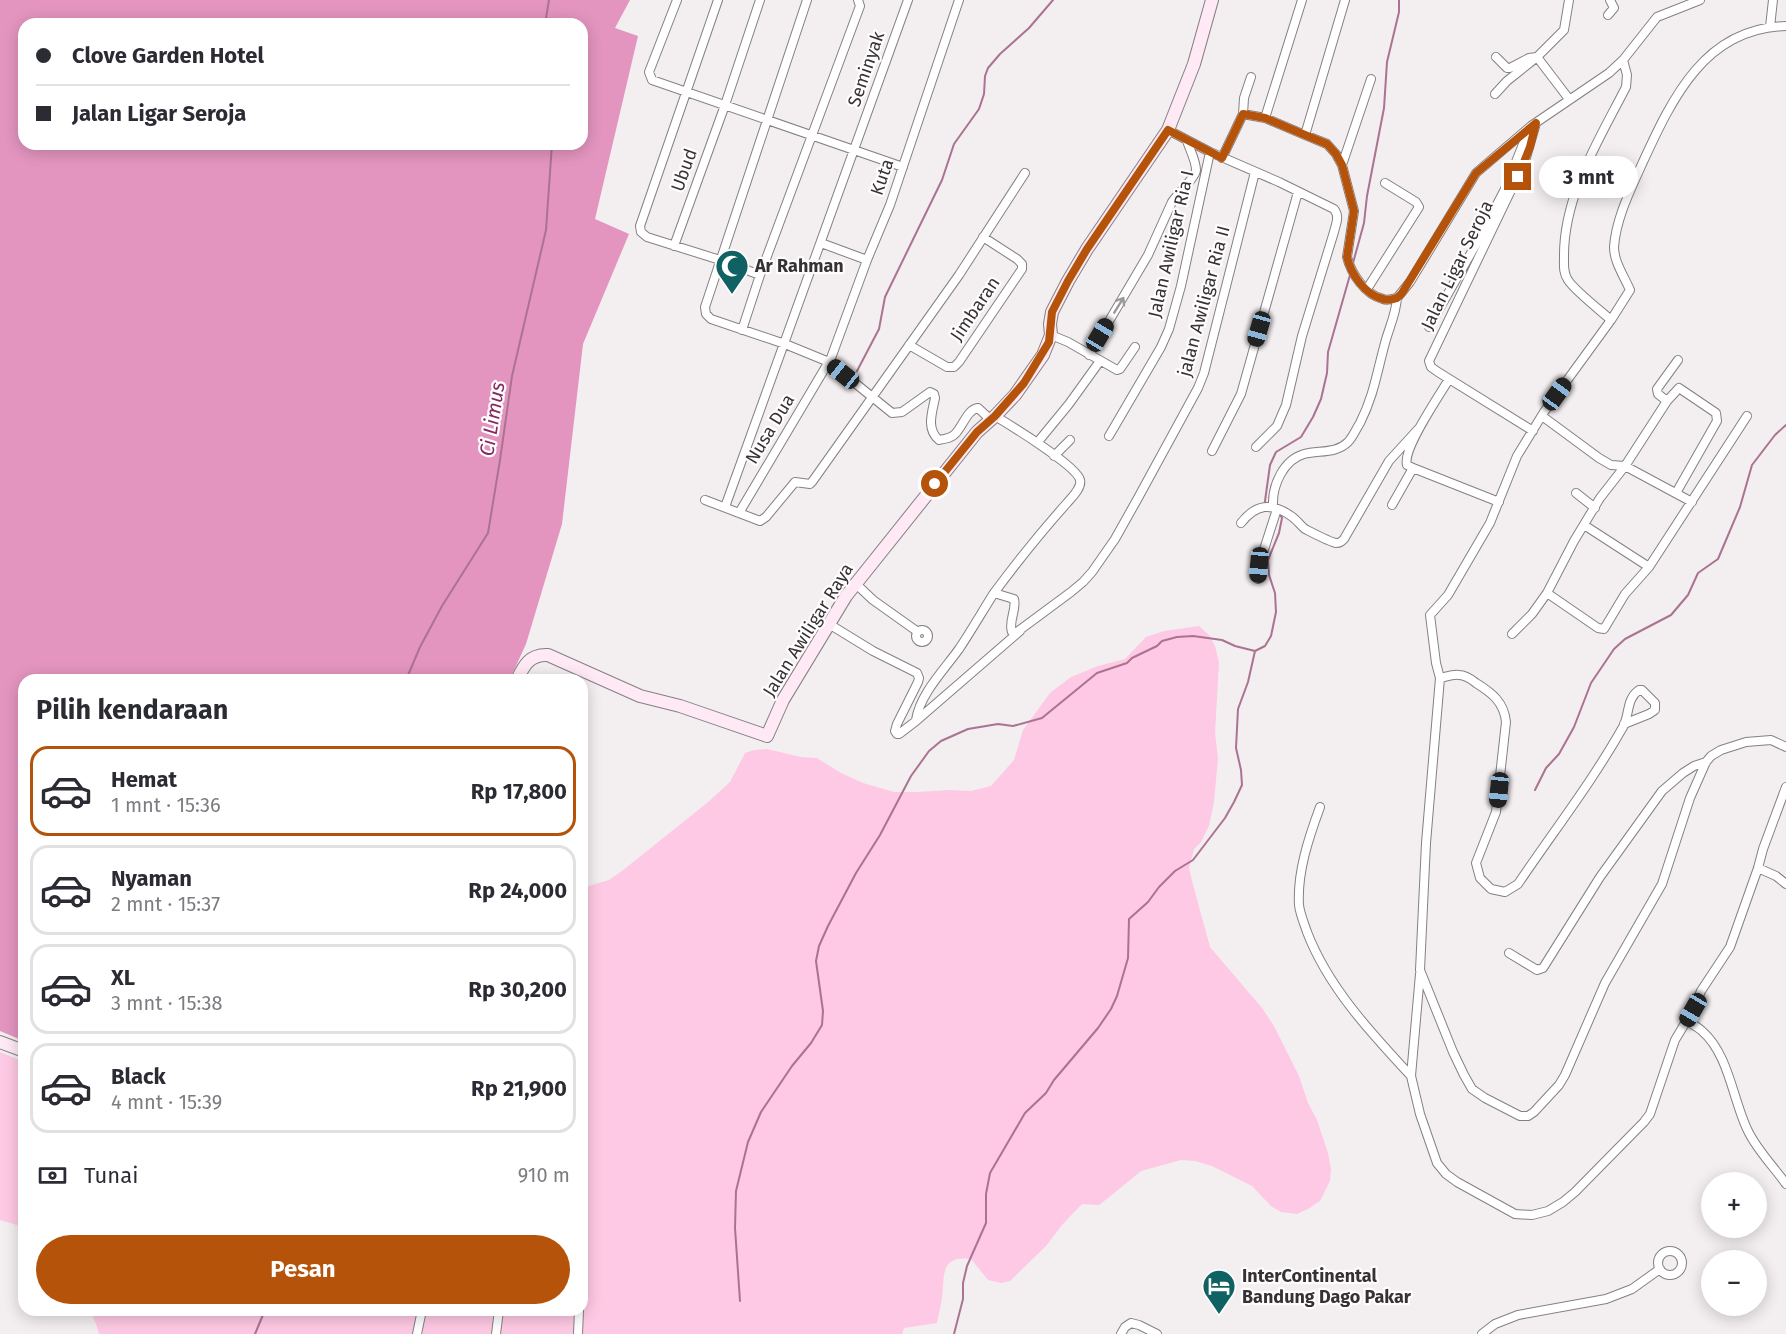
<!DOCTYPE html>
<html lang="id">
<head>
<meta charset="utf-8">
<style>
	:root { --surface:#fff; --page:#f7f7f7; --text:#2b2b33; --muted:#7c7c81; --line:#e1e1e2; --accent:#b45309 }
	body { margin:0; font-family:"Fira Sans",sans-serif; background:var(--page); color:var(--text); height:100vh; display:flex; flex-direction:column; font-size:22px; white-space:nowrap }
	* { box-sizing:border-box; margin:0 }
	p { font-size:20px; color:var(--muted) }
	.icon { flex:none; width:33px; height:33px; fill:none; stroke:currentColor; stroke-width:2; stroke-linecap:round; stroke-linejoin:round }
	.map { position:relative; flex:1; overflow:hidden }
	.panel { position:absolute; left:18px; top:674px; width:570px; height:642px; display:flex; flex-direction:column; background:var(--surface); border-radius:18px; box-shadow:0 3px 15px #0003 }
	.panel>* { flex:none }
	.banner { position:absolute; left:18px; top:18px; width:570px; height:132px; border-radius:18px; box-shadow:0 3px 15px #0003; display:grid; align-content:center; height:132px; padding:0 18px; background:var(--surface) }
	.fabs { position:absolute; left:1701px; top:1172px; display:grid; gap:12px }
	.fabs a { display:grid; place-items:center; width:66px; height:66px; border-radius:50%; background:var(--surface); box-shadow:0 3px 15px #0003; font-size:30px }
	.end { position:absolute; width:27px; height:27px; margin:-14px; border:8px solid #b45309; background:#fff; box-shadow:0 0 0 3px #fff }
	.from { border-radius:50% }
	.bubble { position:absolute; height:42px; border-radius:21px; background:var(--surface); box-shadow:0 3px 15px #0003; font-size:20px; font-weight:700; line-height:42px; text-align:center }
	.car { position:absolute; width:18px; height:36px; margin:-18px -9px; border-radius:8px; box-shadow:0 0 4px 2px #0007; background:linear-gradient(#222 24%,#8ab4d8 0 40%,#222 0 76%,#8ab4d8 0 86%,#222 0) }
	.banner b { display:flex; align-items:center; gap:21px; height:57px; font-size:22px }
	.banner b+b { border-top:2px solid var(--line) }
	.banner i { width:15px; height:15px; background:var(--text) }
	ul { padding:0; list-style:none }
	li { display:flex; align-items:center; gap:18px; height:90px; margin:0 12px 9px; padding:0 6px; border:3px solid var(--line); border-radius:18px }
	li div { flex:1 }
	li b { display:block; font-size:22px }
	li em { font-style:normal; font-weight:700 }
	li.on { border-color:var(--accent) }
	li>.icon { width:54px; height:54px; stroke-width:1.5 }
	h2 { padding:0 18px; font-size:27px; line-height:72px }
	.pay { display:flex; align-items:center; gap:15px; height:66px; padding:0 18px; font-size:22px }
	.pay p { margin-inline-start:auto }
	.action { display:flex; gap:12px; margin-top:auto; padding:12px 18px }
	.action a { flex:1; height:69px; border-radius:36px; background:var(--accent); color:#fff; font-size:24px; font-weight:700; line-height:69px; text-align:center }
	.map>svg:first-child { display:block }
	.green { fill:#fec9e4 }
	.forest { fill:#e395bf; fill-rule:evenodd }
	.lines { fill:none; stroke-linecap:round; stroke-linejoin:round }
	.stream { stroke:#aa7391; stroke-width:2 }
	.street-casing { stroke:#858083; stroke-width:10 }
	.secondary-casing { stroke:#858083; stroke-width:14 }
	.street { stroke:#fff; stroke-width:8 }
	.secondary { stroke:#fee9f4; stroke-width:12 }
	.oneway { stroke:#9a9899 }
	.route { stroke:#b45309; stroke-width:8 }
	.labels { text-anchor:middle; stroke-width:4.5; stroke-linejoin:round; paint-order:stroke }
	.street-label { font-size:18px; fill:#353233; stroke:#fffcfd }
	.poi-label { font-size:18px; font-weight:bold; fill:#353233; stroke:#fffcfd; text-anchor:start }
	.water-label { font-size:20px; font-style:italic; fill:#822960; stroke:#fffcfd }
</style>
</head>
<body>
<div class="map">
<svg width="1786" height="1334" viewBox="0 0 1786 1334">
	<rect width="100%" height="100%" fill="#f3eef0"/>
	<path class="green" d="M1199 626 1209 635 1215 646 1219 663 1215 733 1218 758 1214 802 1209 826 1201 842 1194 849 1189 868 1192 881 1210 947 1262 1008 1274 1026 1299 1076 1308 1103 1317 1120 1328 1153 1331 1169 1330 1181 1320 1201 1308 1209 1297 1214 1281 1212 1271 1206 1252 1186 1212 1166 1195 1161 1181 1160 1141 1171 1113 1194 1099 1205 1082 1204 1062 1225 1046 1246 1010 1281 1001 1283 988 1280 971 1259C939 1255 945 1276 942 1298 941 1307 938 1315 937 1323L904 1328 902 1334H99L96 1324 90 1310H582V888L609 880 622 871 707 803 730 782 745 753 754 750 767 749 801 757 817 758 841 773 863 783 894 792H918L950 790 971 791 991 786 1014 760 1023 730 1050 693 1071 677 1098 666 1125 659 1146 637 1164 631Z
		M0 1052 24 1062V1230L20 1226 0 1220Z"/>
	<path class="forest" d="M0 0H630L615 28 638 36 595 219 629 234 583 344 562 524 526 644 510 679 24 680V1041L0 1031ZM24 24H582V144H24Z"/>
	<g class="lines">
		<path class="stream" d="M545 24 549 0
			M1353 263 1364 223 1367 196 1384 108 1387 62 1399 12V0
			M857 371 879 329 885 297 942 180 954 144 979 109 984 94 985 76 988 68 1000 54 1029 28 1053 0
			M1266 505 1265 501 1270 465 1276 452 1301 437 1313 417 1321 399 1327 373 1328 352 1350 275
			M406 680 420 647 442 606 488 533 500 460 512 376 546 230 552 144
			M1535 790 1546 768 1559 754 1574 727 1591 683 1614 649 1625 639 1671 615 1688 595 1698 573 1718 559 1740 507 1752 465 1775 435 1786 425
			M740 1301 735 1228 736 1191 748 1142 761 1112 792 1066 811 1043 822 1025 823 1011 816 961 819 946 828 926 856 873 880 835 911 776 929 751 941 741 968 729 998 724 1013 726 1042 718 1097 673 1127 663 1132 658 1157 646 1162 641 1177 637 1193 636 1222 640 1235 646 1255 651 1265 646 1271 636 1276 612 1275 593 1269 575 1268 560 1279 533 1282 518 1280 514
			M255 1334 265 1310
			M954 1334 963 1299V1283L967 1266 986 1223V1194L990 1173 1025 1113 1046 1093 1054 1080 1098 1028 1111 1009 1117 996 1128 958 1129 919 1148 902 1159 887 1175 871 1193 860 1225 818 1234 802 1242 785 1241 770 1236 748 1238 709 1248 682 1255 651"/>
		<defs>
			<path id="street" d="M677 0 649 72 652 80 903 167
				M718 0 640 226 641 232 647 237 720 260 760 275
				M807 0 705 307 706 314 711 319 785 344 829 362 892 413 902 412 930 392 934 394 935 398C932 413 926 429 939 440 945 439 952 438 956 433 964 424 967 410 978 408L991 420
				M1608 15 1614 8 1610 0
				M1786 26C1704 28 1672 99 1642 164 1631 189 1616 218 1614 247 1614 262 1624 276 1630 290L1611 320 1544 412 1517 456 1490 523 1448 595 1430 615 1436 663 1440 678 1426 843 1420 970 1453 1052 1464 1075 1472 1089 1485 1098 1520 1116H1528L1534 1112 1559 1085 1565 1075 1605 983 1662 884 1690 798 1706 762 1711 756 1721 750 1746 742 1771 740 1786 747
				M1770 27 1773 0
				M1496 57 1507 68H1510L1529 58 1537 57 1569 99
				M1495 94 1507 81 1537 57 1564 30 1569 0
				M1243 114 1244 98 1251 77
				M1265 118 1302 0
				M1168 130 1210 152 1279 182 1334 209C1340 217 1336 223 1334 232L1302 336 1286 405 1277 426 1256 447
				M1305 135 1345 0
				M1222 158 1243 114 1265 118 1305 135 1327 144 1336 154 1342 165 1354 211 1347 257C1351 273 1365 295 1383 299 1387 301 1392 299 1397 298L1410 282 1476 173 1531 126 1609 73 1623 60 1657 17 1700 0
				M1342 165 1371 79
				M821 243 867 260
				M674 246 725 105 760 0
				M1367 289 1419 207 1416 202 1385 183
				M1611 320C1601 311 1574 290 1568 280 1563 273 1564 265 1564 258 1563 196 1599 140 1626 87L1627 75 1623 60
				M1429 327 1479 239 1506 187 1529 129
				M742 330 760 275 860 6 858 0
				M1051 335 1068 342 1117 370 1120 369 1135 347
				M909 345 947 367H954L959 362 1022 269V264L1017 259 983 237
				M1089 355 1148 255 1172 202C1177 194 1196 177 1196 170 1196 161 1190 150 1187 141
				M1667 401 1658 394 1657 389 1678 360
				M995 416C1010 425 1077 466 1080 480 1082 488 1072 497 1067 503 1041 532 1017 562 994 593L1014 599C1017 610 1008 621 1012 632H1017L1071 592 1083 582 1092 572 1115 539 1138 498 1198 388 1204 373 1255 172
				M1542 416 1599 458 1611 465 1625 466 1692 502
				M1533 431 1438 372 1431 367 1429 361 1525 161 1536 123
				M1109 436 1161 347 1169 329 1181 286 1210 152
				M1037 443 1069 404 1100 361
				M1212 451 1241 394 1298 192
				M1054 456 1070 440
				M1413 468 1407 465C1402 449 1440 395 1449 379
				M1576 493 1595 508
				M705 500 760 521 766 517 795 482 810 484 812 482 959 275 1025 173
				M1392 505 1413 468 1499 502
				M1273 506C1272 486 1283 460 1304 454 1319 450 1336 454 1348 442 1353 437 1356 429 1360 423 1374 395 1377 372 1385 343 1389 328 1396 314 1397 298
				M725 507 908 0
				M739 513 831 358 867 260 890 205 959 0
				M1241 523C1256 504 1271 502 1291 516 1296 519 1300 525 1305 529 1311 532 1330 542 1336 543 1340 543 1341 542 1344 539L1389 461 1420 427
				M1584 525 1649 567
				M1258 579 1259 565 1277 509
				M856 584 873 600 918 632
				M1547 593 1598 628 1604 629 1625 594 1649 567 1747 416
				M829 624 873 651 917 673 919 678 918 682 897 724 895 731 897 734H899L916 721 1020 631
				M916 636a6 6 0 1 1 12 0a6 6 0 1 1-12 0Z
				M1512 634 1532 614 1547 593 1574 541 1600 498 1625 466 1667 401 1679 388 1716 413 1717 421 1676 493
				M1440 678C1446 677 1452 674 1459 675 1465 675 1471 679 1476 683 1492 693 1504 702 1506 722L1496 812 1476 863 1480 878 1491 889 1505 892 1518 884C1553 832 1592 782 1623 727 1630 714 1626 699 1639 690H1642L1655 703V710L1649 714 1624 724
				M916 720C920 694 944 670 959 649 971 631 982 612 994 593
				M1320 807C1309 837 1297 872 1299 905 1300 914 1304 923 1307 932 1328 987 1371 1033 1411 1076
				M1758 868 1776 876 1786 884
				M1509 953 1537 970 1543 968 1600 877 1662 791 1683 773 1694 766 1706 762
				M1420 974 1411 1076 1420 1114 1437 1163 1446 1174 1457 1182 1515 1214 1532 1215 1548 1211 1563 1202 1575 1192 1644 1122 1650 1114 1675 1040 1693 1010 1701 991 1730 947 1758 868 1763 849 1786 787
				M1687 1021C1692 1024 1698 1027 1702 1031 1729 1054 1733 1101 1748 1131 1757 1150 1774 1167 1786 1184
				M1658 1263a12 12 0 1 1 24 0a12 12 0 1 1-24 0Z
				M417 1334 422 1310
				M496 1334 499 1310
				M578 1334 579 1310
				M1121 1334 1125 1327 1131 1323 1139 1325 1157 1334
				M1482 1334 1495 1324 1518 1315 1606 1299 1632 1289 1660 1269"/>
			<path id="secondary" d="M517 680C524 665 530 654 548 655L640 696 680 706 767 736 783 700 846 596 977 432 995 416 1015 395 1043 355 1051 335 1050 324 1052 312 1068 281 1087 249 1168 130 1194 64 1212 0
				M0 1042 24 1051"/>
		</defs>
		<use href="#street" class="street-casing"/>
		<use href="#secondary" class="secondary-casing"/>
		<use href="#street" class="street"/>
		<use href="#secondary" class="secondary"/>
	</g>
	<defs><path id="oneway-shaft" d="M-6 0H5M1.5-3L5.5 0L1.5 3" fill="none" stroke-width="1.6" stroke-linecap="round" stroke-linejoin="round" transform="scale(1.5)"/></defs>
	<use class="oneway" href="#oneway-shaft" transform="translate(1119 305) rotate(-58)"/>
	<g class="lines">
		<path class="route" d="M935 484 977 432 995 416 1024 383 1049 342 1052 312 1068 281 1087 249 1168 130 1222 158 1243 114 1265 118 1305 135 1327 144 1336 154 1342 165 1354 211 1347 257C1351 274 1365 295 1383 299 1388 301 1392 299 1397 298L1402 293 1476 173 1536 123 1530 147 1518 177"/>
	</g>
	<defs>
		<symbol id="mosque-pin" viewBox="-11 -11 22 30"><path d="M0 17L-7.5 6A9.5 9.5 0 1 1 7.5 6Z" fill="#106163" stroke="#fffcfd"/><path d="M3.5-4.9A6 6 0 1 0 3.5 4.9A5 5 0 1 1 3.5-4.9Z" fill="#fff"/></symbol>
		<symbol id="hotel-pin" viewBox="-11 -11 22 30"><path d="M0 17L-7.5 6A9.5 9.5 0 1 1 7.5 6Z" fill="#106163" stroke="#fffcfd"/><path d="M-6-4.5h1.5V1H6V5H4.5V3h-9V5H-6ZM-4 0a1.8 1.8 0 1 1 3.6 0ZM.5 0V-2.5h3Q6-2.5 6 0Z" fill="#fff"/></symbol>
	</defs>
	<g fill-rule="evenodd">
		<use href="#mosque-pin" x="713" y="247" width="38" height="52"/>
		<use href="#hotel-pin" x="1200" y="1267" width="38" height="52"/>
	</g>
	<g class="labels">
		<g class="street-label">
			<text transform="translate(866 69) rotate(-71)" y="6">Seminyak</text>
			<text transform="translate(684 170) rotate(-70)" y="6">Ubud</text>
			<text transform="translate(882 177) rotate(-71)" y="6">Kuta</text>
			<text transform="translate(1171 244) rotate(-77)" y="6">Jalan Awiligar Ria I</text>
			<text transform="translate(1457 265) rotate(-64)" y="6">Jalan Ligar Seroja</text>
			<text transform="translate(1204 301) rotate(-75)" y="6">jalan Awiligar Ria II</text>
			<text transform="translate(975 309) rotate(-56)" y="6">Jimbaran</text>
			<text transform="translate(770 429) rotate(-59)" y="6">Nusa Dua</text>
			<text transform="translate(808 630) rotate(-58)" y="6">Jalan Awiligar Raya</text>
		</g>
		<g class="poi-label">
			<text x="755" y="272">Ar Rahman</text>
			<text x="1242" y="1282">InterContinental<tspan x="1242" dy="21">Bandung Dago Pakar</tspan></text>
		</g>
		<g class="water-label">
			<text transform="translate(492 419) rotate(-81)" y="7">Ci Limus</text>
		</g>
	</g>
</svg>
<div class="fabs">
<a>+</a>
<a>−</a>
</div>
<i class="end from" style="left:935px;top:484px"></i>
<i class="end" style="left:1518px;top:177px"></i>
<div class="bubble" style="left:1539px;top:156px;width:99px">3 mnt</div>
<i class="car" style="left:1259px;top:329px;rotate:196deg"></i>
<i class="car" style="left:1100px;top:335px;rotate:31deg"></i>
<i class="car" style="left:843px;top:374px;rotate:309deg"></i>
<i class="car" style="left:1557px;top:394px;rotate:36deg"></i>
<i class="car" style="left:1259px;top:565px;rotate:185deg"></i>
<i class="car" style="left:1499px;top:790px;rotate:186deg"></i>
<i class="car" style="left:1693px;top:1010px;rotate:210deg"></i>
<div class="banner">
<b><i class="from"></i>Clove Garden Hotel</b>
<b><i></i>Jalan Ligar Seroja</b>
</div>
<section class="panel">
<h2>Pilih kendaraan</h2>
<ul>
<li class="on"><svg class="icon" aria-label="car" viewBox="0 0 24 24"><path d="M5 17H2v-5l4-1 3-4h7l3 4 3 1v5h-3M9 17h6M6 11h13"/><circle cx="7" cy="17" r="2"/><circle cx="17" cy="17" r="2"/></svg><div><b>Hemat</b><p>1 mnt · 15:36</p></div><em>Rp 17,800</em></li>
<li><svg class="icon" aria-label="car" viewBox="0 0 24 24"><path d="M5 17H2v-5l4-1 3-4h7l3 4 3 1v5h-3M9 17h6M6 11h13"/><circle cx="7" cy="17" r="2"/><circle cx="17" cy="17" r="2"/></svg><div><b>Nyaman</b><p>2 mnt · 15:37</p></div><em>Rp 24,000</em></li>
<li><svg class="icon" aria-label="car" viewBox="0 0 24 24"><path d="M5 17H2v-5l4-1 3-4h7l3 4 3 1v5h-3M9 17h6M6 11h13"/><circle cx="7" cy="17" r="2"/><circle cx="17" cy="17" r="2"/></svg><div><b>XL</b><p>3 mnt · 15:38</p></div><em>Rp 30,200</em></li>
<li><svg class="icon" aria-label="car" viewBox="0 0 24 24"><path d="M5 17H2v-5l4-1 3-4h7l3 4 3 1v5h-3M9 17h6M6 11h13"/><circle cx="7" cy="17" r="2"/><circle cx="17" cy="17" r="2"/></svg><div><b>Black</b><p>4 mnt · 15:39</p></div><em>Rp 21,900</em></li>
</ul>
<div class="pay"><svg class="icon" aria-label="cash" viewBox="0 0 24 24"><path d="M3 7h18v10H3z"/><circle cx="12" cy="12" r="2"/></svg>Tunai<p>910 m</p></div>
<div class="action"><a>Pesan</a></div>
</section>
</div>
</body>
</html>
